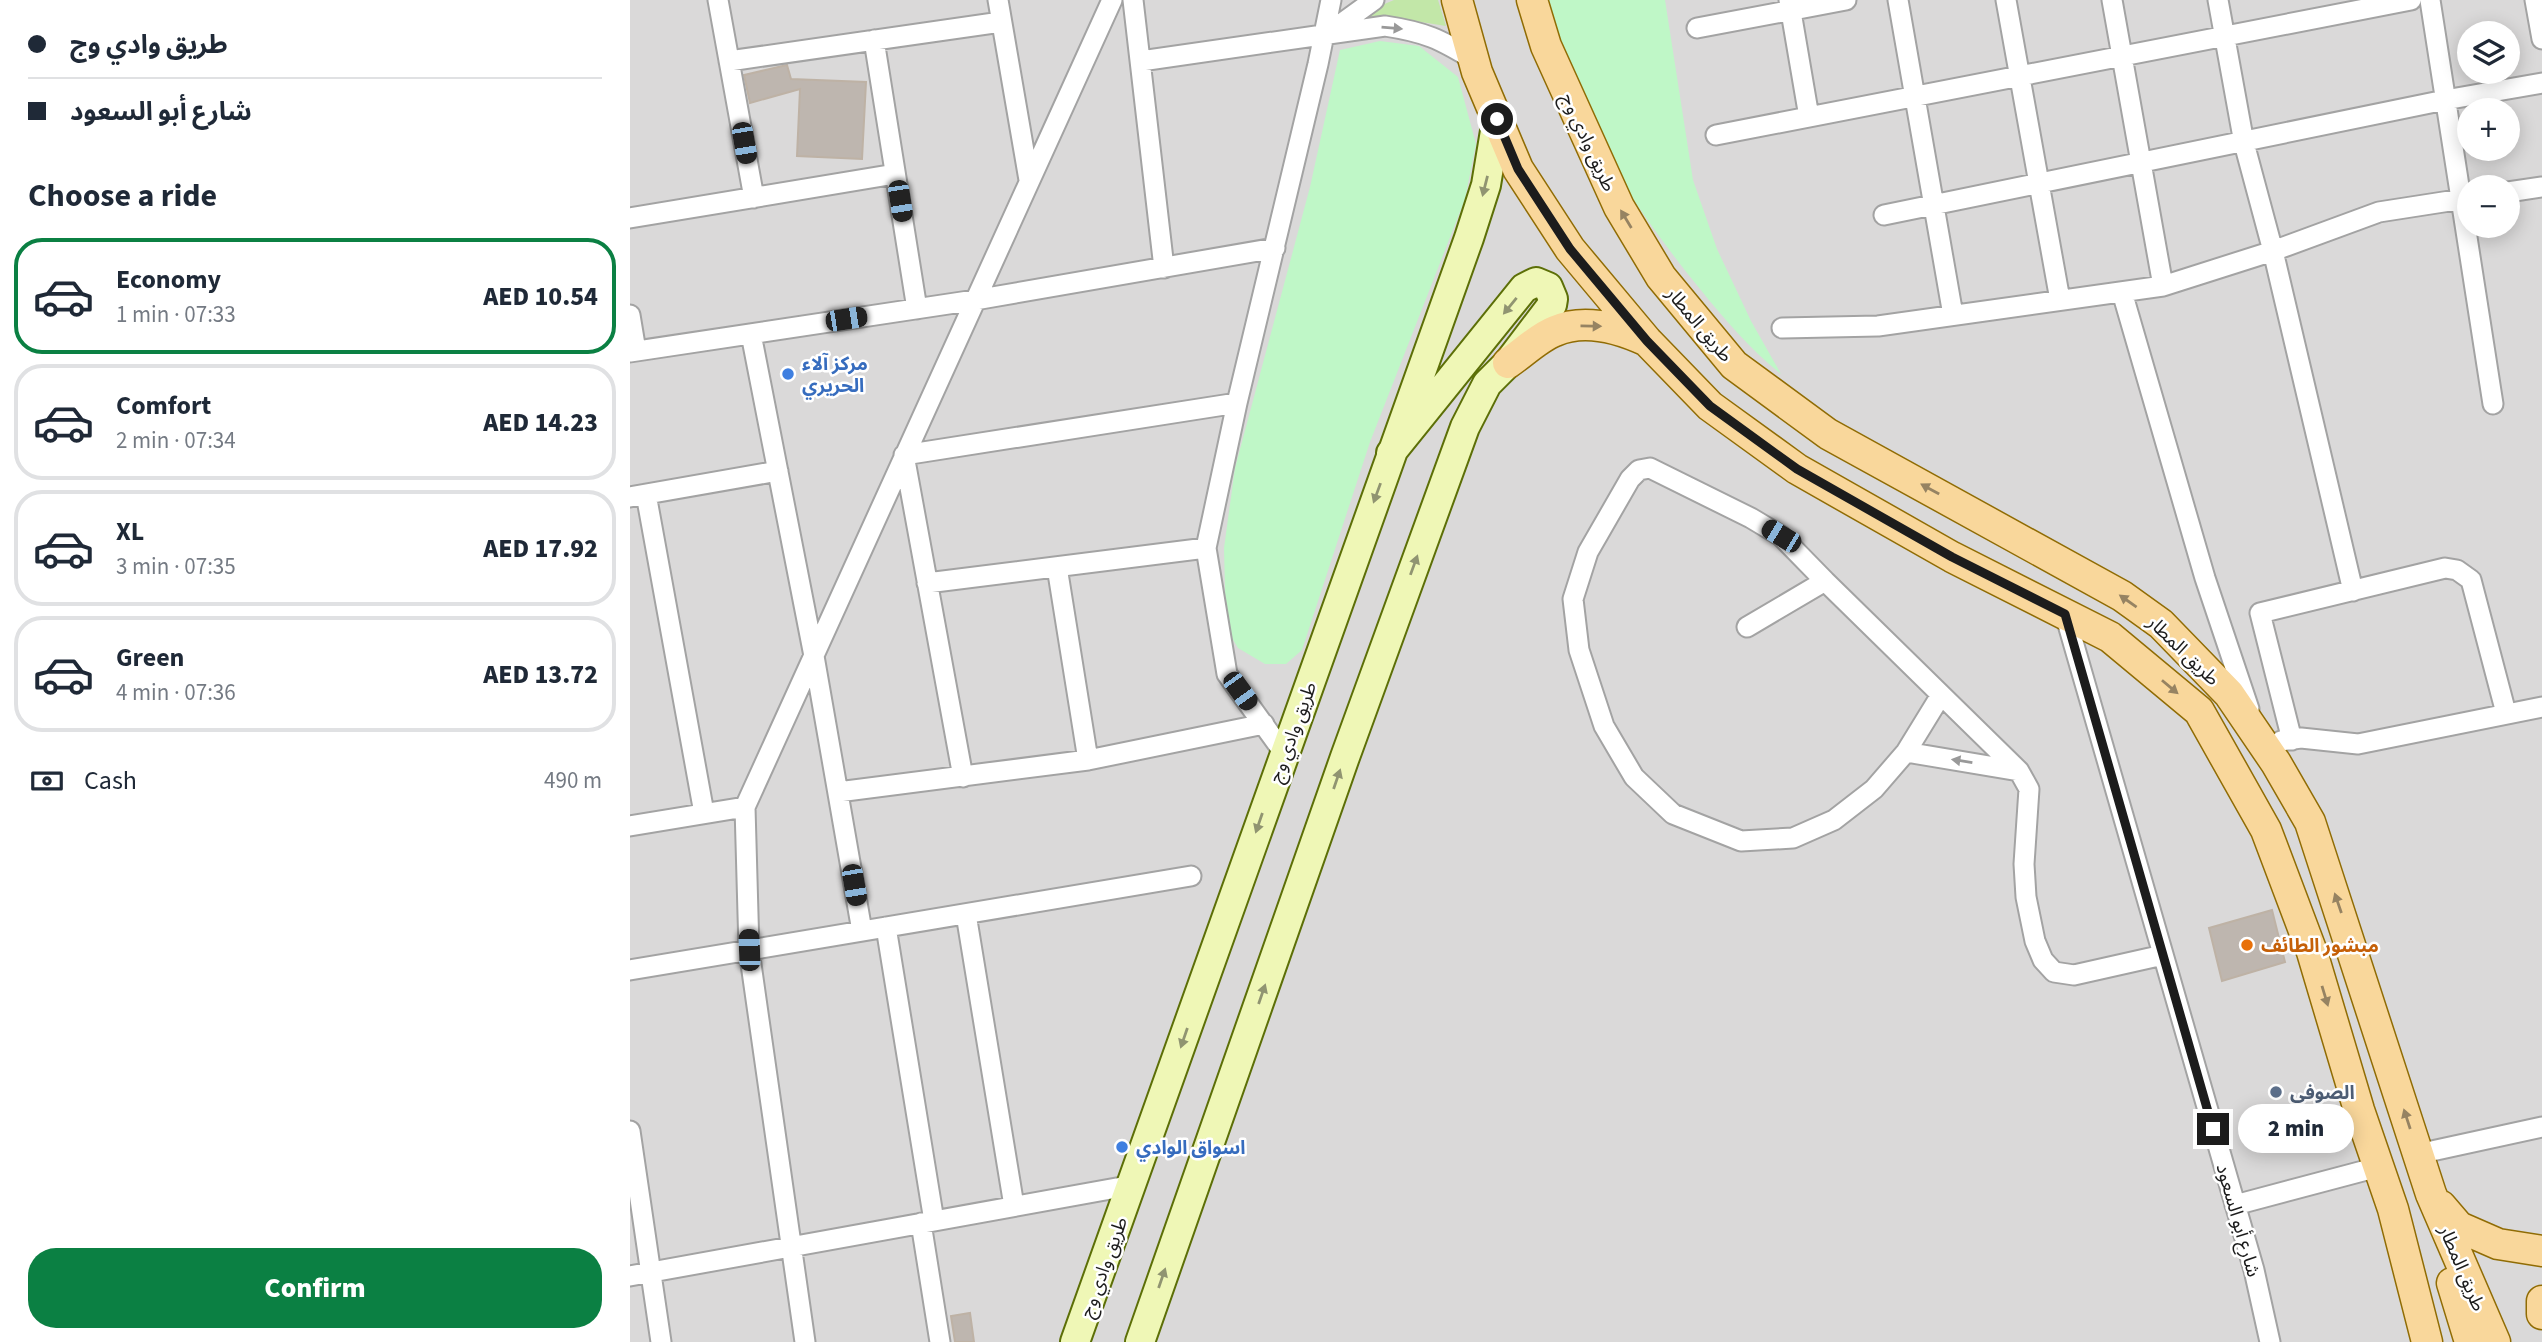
<!DOCTYPE html>
<html lang="en">
<head>
<meta charset="utf-8">
<style>
	:root { --surface:#fff; --page:#f6f6f7; --text:#1f2937; --muted:#747a83; --line:#e0e1e3; --accent:#0b8043 }
	body { margin:0; font-family:"Source Sans 3","Noto Sans Arabic",sans-serif; background:var(--page); color:var(--text); height:100vh; display:flex; flex-direction:column; font-size:26px; white-space:nowrap }
	* { box-sizing:border-box; margin:0 }
	p { font-size:23px; color:var(--muted) }
	.icon { flex:none; width:38px; height:38px; fill:none; stroke:currentColor; stroke-width:2; stroke-linecap:round; stroke-linejoin:round }
	.map { position:relative; flex:1; overflow:hidden }
	.sheet { display:flex; flex-direction:column; background:var(--surface); width:630px }
	.sheet>* { flex:none }
	.banner { display:grid; align-content:center; height:154px; padding:0 28px; background:var(--surface) }
	.fabs { position:absolute; left:1827px; top:21px; display:grid; gap:14px }
	.fabs a { display:grid; place-items:center; width:63px; height:63px; border-radius:50%; background:var(--surface); box-shadow:0 4px 18px #0003; font-size:35px }
	.end { position:absolute; width:32px; height:32px; margin:-16px; border:9px solid #1c1c1c; background:#fff; box-shadow:0 0 0 4px #fff }
	.from { border-radius:50% }
	.bubble { position:absolute; height:49px; border-radius:24px; background:var(--surface); box-shadow:0 4px 18px #0003; font-size:23px; font-weight:800; line-height:49px; text-align:center }
	.car { position:absolute; width:21px; height:42px; margin:-21px -10px; border-radius:9px; box-shadow:0 0 5px 2px #0007; background:linear-gradient(#222 24%,#8ab4d8 0 40%,#222 0 76%,#8ab4d8 0 86%,#222 0) }
	.banner b { display:flex; align-items:center; gap:24px; height:66px; font-size:26px }
	.banner b+b { border-top:2px solid var(--line) }
	.banner i { width:18px; height:18px; background:var(--text) }
	ul { padding:0; list-style:none }
	li { display:flex; align-items:center; gap:21px; height:116px; margin:0 14px 10px; padding:0 14px; border:4px solid var(--line); border-radius:28px }
	li div { flex:1 }
	li b { display:block; font-size:26px }
	li em { font-style:normal; font-weight:800 }
	li.on { border-color:var(--accent) }
	li>.icon { width:63px; height:63px; stroke-width:1.5 }
	h2 { padding:0 28px; font-size:32px; line-height:84px }
	.pay { display:flex; align-items:center; gap:18px; height:77px; padding:0 28px; font-size:26px }
	.pay p { margin-inline-start:auto }
	.button { display:flex; gap:14px; margin-top:auto; padding:14px 28px }
	.button a { flex:1; height:80px; border-radius:28px; background:var(--accent); color:#fff; font-size:28px; font-weight:800; line-height:80px; text-align:center }
	main { display:flex; flex:1; min-height:0 }
	.map>svg:first-child { display:block }
	.residential { fill:#dad9d9; fill-rule:evenodd }
	.grass { fill:#c2e7a8 }
	.park { fill:#bff7c7 }
	.building { fill:#beb6af; stroke:#beb2a5; stroke-width:2 }
	.lines { fill:none; stroke-linecap:round; stroke-linejoin:round }
	.street-casing { stroke:#a3a3a3; stroke-width:23 }
	.secondary-casing { stroke:#5c6f07; stroke-width:32 }
	.primary-casing { stroke:#906c04; stroke-width:33 }
	.street { stroke:#fff; stroke-width:19 }
	.secondary { stroke:#eff7b6; stroke-width:28 }
	.primary { stroke:#f9d79b; stroke-width:30 }
	.oneway { fill:#999 }
	.oneway2 { fill:#909471 }
	.oneway3 { fill:#968362 }
	.route { stroke:#1c1c1c; stroke-width:9 }
	.shop-dot { fill:#3f7fe0; stroke:#fff; stroke-width:2.5 }
	.food-dot { fill:#e8710a; stroke:#fff; stroke-width:2.5 }
	.service-dot { fill:#5c6f8a; stroke:#fff; stroke-width:2.5 }
	.labels { text-anchor:middle; stroke-width:5; stroke-linejoin:round; paint-order:stroke }
	.street-label { font-size:19px; fill:#1c1c1c; stroke:#fff }
	.shop-label { font-size:19px; font-weight:bold; fill:#366cbe; stroke:#fff; text-anchor:start }
	.food-label { font-size:19px; font-weight:bold; fill:#c56008; stroke:#fff; text-anchor:start }
	.service-label { font-size:19px; font-weight:bold; fill:#4e5e75; stroke:#fff; text-anchor:start }
</style>
</head>
<body>
<main>
<section class="sheet">
<div class="banner">
<b><i class="from"></i>طريق وادي وج</b>
<b><i></i>شارع أبو السعود</b>
</div>
<h2>Choose a ride</h2>
<ul>
<li class="on"><svg class="icon" aria-label="car" viewBox="0 0 24 24"><path d="M5 17H2v-5l4-1 3-4h7l3 4 3 1v5h-3M9 17h6M6 11h13"/><circle cx="7" cy="17" r="2"/><circle cx="17" cy="17" r="2"/></svg><div><b>Economy</b><p>1 min · 07:33</p></div><em>AED 10.54</em></li>
<li><svg class="icon" aria-label="car" viewBox="0 0 24 24"><path d="M5 17H2v-5l4-1 3-4h7l3 4 3 1v5h-3M9 17h6M6 11h13"/><circle cx="7" cy="17" r="2"/><circle cx="17" cy="17" r="2"/></svg><div><b>Comfort</b><p>2 min · 07:34</p></div><em>AED 14.23</em></li>
<li><svg class="icon" aria-label="car" viewBox="0 0 24 24"><path d="M5 17H2v-5l4-1 3-4h7l3 4 3 1v5h-3M9 17h6M6 11h13"/><circle cx="7" cy="17" r="2"/><circle cx="17" cy="17" r="2"/></svg><div><b>XL</b><p>3 min · 07:35</p></div><em>AED 17.92</em></li>
<li><svg class="icon" aria-label="car" viewBox="0 0 24 24"><path d="M5 17H2v-5l4-1 3-4h7l3 4 3 1v5h-3M9 17h6M6 11h13"/><circle cx="7" cy="17" r="2"/><circle cx="17" cy="17" r="2"/></svg><div><b>Green</b><p>4 min · 07:36</p></div><em>AED 13.72</em></li>
</ul>
<div class="pay"><svg class="icon" aria-label="cash" viewBox="0 0 24 24"><path d="M3 7h18v10H3z"/><circle cx="12" cy="12" r="2"/></svg>Cash<p>490 m</p></div>
<div class="button"><a>Confirm</a></div>
</section>
<div class="map">
<svg width="1912" height="1342" viewBox="0 0 1912 1342">
	<rect width="100%" height="100%" fill="#edeae2"/>
	<path class="residential" d="M0 0H1912V1342H0ZM1839 33H1878V72H1839ZM1839 110H1878V149H1839ZM1839 187H1878V226H1839Z"/>
	<path class="grass" d="M764 0H808L816 26 772 19 726 16Z"/>
	<path class="park" d="M916 0H1035L1063 180 1087 249 1121 321 1151 374C1120 349 1095 320 1070 289 1025 234 984 175 953 111 937 79 927 35 916 0Z
		M750 41 789 46 828 77 846 144 835 199 740 442 672 650 656 664H635L608 648 596 628 594 548 605 468 680 187 710 50Z"/>
	<path class="building" d="M157 65 161 79 236 82 232 159 167 156 170 89 120 103 114 75Z
		M1642 910 1655 962 1592 981 1579 928Z
		M340 1313 344 1342H325L321 1316Z"/>
	<g class="lines">
		<defs>
			<path id="street" d="M88 0 124 198
				M368 0 399 180
				M503 0 534 268
				M1159 0 1179 117
				M1268 0 1323 315
				M1376 0 1430 300
				M1482 0 1533 286
				M1588 0 1614 143 1643 251 1749 212 1839 198
				M1800 0 1863 404
				M1905 0 1912 39
				M1067 28 1216 0
				M697 34 744 0
				M244 40 287 309
				M99 61 371 22
				M511 61 755 26C795 32 810 39 844 60
				M1086 135 1781 0
				M1878 192 1912 187
				M1254 215 1815 100 1912 83
				M0 218 265 174
				M1492 292 1575 578 1619 709
				M0 315 6 351
				M1152 328 1248 326 1533 286 1643 251 1723 591
				M121 334 184 656 232 931
				M0 352 345 300 645 248
				M16 494 74 813
				M0 497 148 471
				M427 567 458 760
				M1195 581 1151 536 1121 518 1020 468 1009 470 1000 479 958 552 943 599 949 650 974 726 1004 777 1043 814 1111 841 1163 838 1204 820 1244 789 1276 752 1311 695
				M297 583 576 548
				M1435 614 1624 1270 1640 1342
				M1117 627 1195 581 1389 771 1399 789 1394 864 1396 897 1405 941 1413 960 1424 972 1444 975 1533 955
				M1662 740 1630 613 1815 568 1827 570 1841 580 1876 713
				M1651 741 1671 738 1728 744 1912 707
				M1276 752 1389 771
				M654 753 597 674 576 548 607 403 688 64 701 0
				M333 777 274 455 607 403
				M208 792 458 760 634 724
				M0 826 115 807
				M336 914 384 1206
				M256 927 304 1221
				M0 970 561 876
				M0 1131 31 1342
				M1788 1154 1912 1127
				M1605 1205 1748 1167
				M291 1223 310 1342
				M0 1276 503 1185
				M175 1342 119 950 115 807 482 0"/>
			<path id="secondary" d="M445 1342 839 238 856 185 867 119
				M510 1342 715 757 835 427 857 384 878 363 922 305 923 299 918 287 906 282 894 288 761 453"/>
			<path id="primary" d="M827 0 847 72 888 169 940 249 1017 341 1080 406 1167 469 1322 557 1480 637 1569 711 1636 830 1682 952 1729 1110 1763 1209 1797 1342
				M902 0 916 46 989 207 1031 277 1104 365 1198 434 1492 596 1531 624 1599 694 1646 763 1680 822 1801 1194 1865 1342
				M878 363C893 353 909 337 925 331 955 318 989 328 1017 341
				M1811 1206 1829 1227 1868 1244 1912 1251
				M1822 1283 1840 1342
				M1912 1301V1314"/>
		</defs>
		<use href="#street" class="street-casing"/>
		<use href="#secondary" class="secondary-casing"/>
		<use href="#primary" class="primary-casing"/>
		<use href="#street" class="street"/>
		<use href="#secondary" class="secondary"/>
		<use href="#primary" class="primary"/>
	</g>
	<defs><path id="oneway-solid" d="M-6-.8H1V-3.2L6.5 0L1 3.2V.8H-6Z" transform="scale(1.75)"/></defs>
	<g class="oneway">
		<use href="#oneway-solid" transform="translate(762 28) rotate(5)"/>
		<use href="#oneway-solid" transform="translate(1332 761) rotate(-171)"/>
	</g>
	<g class="oneway2">
		<use href="#oneway-solid" transform="translate(855 186) rotate(104)"/>
		<use href="#oneway-solid" transform="translate(880 306) rotate(129)"/>
		<use href="#oneway-solid" transform="translate(747 493) rotate(110)"/>
		<use href="#oneway-solid" transform="translate(784 565) rotate(-70)"/>
		<use href="#oneway-solid" transform="translate(707 779) rotate(-71)"/>
		<use href="#oneway-solid" transform="translate(629 823) rotate(109)"/>
		<use href="#oneway-solid" transform="translate(632 994) rotate(-71)"/>
		<use href="#oneway-solid" transform="translate(554 1038) rotate(109)"/>
		<use href="#oneway-solid" transform="translate(532 1278) rotate(-71)"/>
	</g>
	<g class="oneway3">
		<use href="#oneway-solid" transform="translate(996 219) rotate(-121)"/>
		<use href="#oneway-solid" transform="translate(961 326) rotate(1)"/>
		<use href="#oneway-solid" transform="translate(1300 489) rotate(-151)"/>
		<use href="#oneway-solid" transform="translate(1498 601) rotate(-145)"/>
		<use href="#oneway-solid" transform="translate(1540 687) rotate(40)"/>
		<use href="#oneway-solid" transform="translate(1708 903) rotate(-109)"/>
		<use href="#oneway-solid" transform="translate(1695 996) rotate(73)"/>
		<use href="#oneway-solid" transform="translate(1777 1119) rotate(-108)"/>
	</g>
	<g class="lines">
		<path class="route" d="M867 119 888 169 940 249 1017 341 1080 406 1167 469 1322 557 1435 614 1583 1129"/>
	</g>
	<g class="shop-dot">
		<circle cx="158" cy="374" r="7"/>
		<circle cx="492" cy="1147" r="7"/>
	</g>
	<circle class="food-dot" cx="1617" cy="945" r="7"/>
	<circle class="service-dot" cx="1646" cy="1092" r="7"/>
	<g class="labels">
		<g class="street-label">
			<text transform="translate(959 142) rotate(65)" y="7">طريق وادي وج</text>
			<text transform="translate(1070 324) rotate(50)" y="7">طريق المطار</text>
			<text transform="translate(1554 650) rotate(44)" y="7">طريق المطار</text>
			<text transform="translate(662 732) rotate(-70)" y="7">طريق وادي وج</text>
			<text transform="translate(1609 1220) rotate(74)" y="7">شارع أبو السعود</text>
			<text transform="translate(473 1267) rotate(-70)" y="7">طريق وادي وج</text>
			<text transform="translate(1833 1268) rotate(67)" y="7">طريق المطار</text>
		</g>
		<g class="shop-label">
			<text x="172" y="370">مركز آلاء<tspan x="172" dy="22">الحريري</tspan></text>
			<text x="506" y="1154">اسواق الوادي</text>
		</g>
		<g class="food-label">
			<text x="1631" y="952">مبشور الطائف</text>
		</g>
		<g class="service-label">
			<text x="1660" y="1099">الصوفي</text>
		</g>
	</g>
</svg>
<div class="fabs">
<a><svg class="icon" aria-label="layers" viewBox="0 0 24 24"><path d="M12 4l9 5-9 5-9-5zM3 14l9 5 9-5"/></svg></a>
<a>+</a>
<a>−</a>
</div>
<i class="end from" style="left:867px;top:119px"></i>
<i class="end" style="left:1583px;top:1129px"></i>
<div class="bubble" style="left:1608px;top:1104px;width:116px">2 min</div>
<i class="car" style="left:114px;top:143px;rotate:170deg"></i>
<i class="car" style="left:270px;top:201px;rotate:171deg"></i>
<i class="car" style="left:216px;top:319px;rotate:81deg"></i>
<i class="car" style="left:1151px;top:536px;rotate:301deg"></i>
<i class="car" style="left:610px;top:691px;rotate:144deg"></i>
<i class="car" style="left:224px;top:885px;rotate:170deg"></i>
<i class="car" style="left:119px;top:950px;rotate:358deg"></i>
</div>
</main>
</body>
</html>
